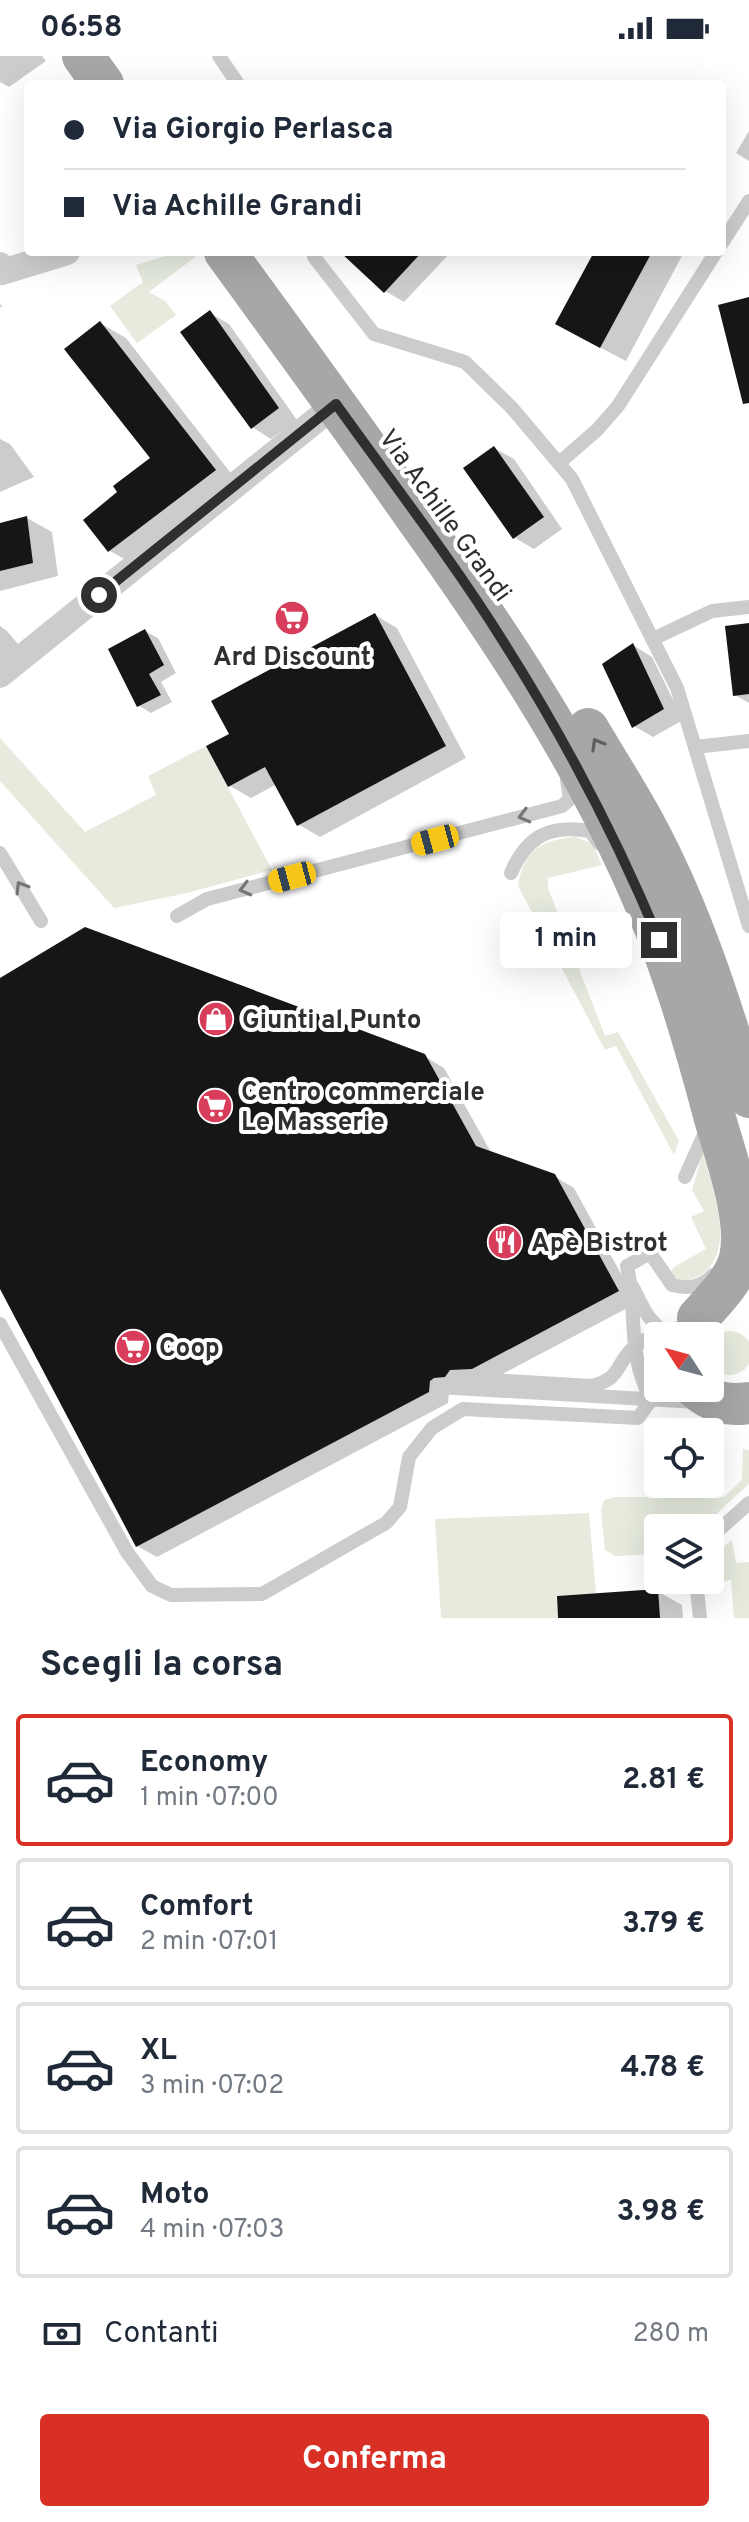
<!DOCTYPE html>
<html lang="it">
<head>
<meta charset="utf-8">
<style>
	:root { --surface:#fff; --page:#f6f6f7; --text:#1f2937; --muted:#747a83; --line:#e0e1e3; --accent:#d93025 }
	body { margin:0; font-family:Overpass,sans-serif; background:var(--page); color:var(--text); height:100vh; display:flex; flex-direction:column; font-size:30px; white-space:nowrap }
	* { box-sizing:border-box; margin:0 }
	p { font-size:26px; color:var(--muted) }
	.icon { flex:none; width:44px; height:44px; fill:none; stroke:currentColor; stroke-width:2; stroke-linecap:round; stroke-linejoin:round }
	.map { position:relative; height:1562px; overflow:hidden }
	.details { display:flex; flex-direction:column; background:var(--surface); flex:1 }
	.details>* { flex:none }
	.top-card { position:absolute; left:24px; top:24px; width:702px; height:176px; border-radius:8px; box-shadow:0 8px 32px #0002; display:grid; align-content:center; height:176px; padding:0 40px; background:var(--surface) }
	.needle { width:52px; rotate:306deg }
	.fabs { position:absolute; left:644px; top:1266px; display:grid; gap:16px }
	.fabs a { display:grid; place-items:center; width:80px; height:80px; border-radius:8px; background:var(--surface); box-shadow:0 8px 32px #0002; font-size:40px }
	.end { position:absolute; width:36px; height:36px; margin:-18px; border:10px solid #2f2f2f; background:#fff; box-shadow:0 0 0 4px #fff }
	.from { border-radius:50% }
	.bubble { position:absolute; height:56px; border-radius:8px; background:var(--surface); box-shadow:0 8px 32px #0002; font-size:26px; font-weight:700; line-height:56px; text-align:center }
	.car { position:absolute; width:24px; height:48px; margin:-24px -12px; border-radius:10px; box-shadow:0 0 6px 2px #0007; background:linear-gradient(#f5c518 24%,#345 0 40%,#f5c518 0 76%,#345 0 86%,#f5c518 0) }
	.top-card b { display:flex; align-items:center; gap:28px; height:76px; font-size:30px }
	.top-card b+b { border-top:2px solid var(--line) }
	.top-card i { width:20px; height:20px; background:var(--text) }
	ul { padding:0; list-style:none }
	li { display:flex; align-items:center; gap:24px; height:132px; margin:0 16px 12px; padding:0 24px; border:4px solid var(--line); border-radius:8px }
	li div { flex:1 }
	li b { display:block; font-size:30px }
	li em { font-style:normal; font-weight:700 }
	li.on { border-color:var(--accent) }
	li>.icon { width:72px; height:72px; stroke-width:1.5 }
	h2 { padding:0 40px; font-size:36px; line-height:96px }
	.pay { display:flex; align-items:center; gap:20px; height:88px; padding:0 40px; font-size:30px }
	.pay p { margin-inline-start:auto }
	.primary-button { display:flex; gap:16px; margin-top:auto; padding:16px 40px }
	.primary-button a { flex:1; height:92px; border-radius:8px; background:var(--accent); color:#fff; font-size:32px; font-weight:700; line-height:92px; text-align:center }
	.status { display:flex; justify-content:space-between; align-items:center; height:56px; padding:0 40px; background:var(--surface); direction:ltr }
	.status svg { height:22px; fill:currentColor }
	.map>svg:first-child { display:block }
	.green { fill:#e6ebde }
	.shadow { fill:#0003 }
	.building { fill:#161616 }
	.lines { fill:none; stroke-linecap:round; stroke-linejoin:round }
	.path { stroke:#ccc; stroke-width:4; stroke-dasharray:4 4; stroke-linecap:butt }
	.lane { stroke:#ccc; stroke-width:14 }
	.street { stroke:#ccc; stroke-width:26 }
	.primary { stroke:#a7a7a7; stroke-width:42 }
	.oneway { stroke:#5f5f5f }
	.oneway2 { stroke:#767676 }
	.route { stroke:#2f2f2f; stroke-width:10 }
	.labels { text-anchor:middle; stroke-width:8; stroke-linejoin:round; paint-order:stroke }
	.street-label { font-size:26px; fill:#2f2f2f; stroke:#fff }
	.poi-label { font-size:26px; font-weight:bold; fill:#2f2f2f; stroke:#fff; text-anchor:start }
</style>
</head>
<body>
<div class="status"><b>06:58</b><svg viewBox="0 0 49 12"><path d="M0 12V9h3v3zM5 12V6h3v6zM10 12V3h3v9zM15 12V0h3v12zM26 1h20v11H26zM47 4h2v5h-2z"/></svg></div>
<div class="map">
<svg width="749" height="1562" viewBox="0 0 749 1562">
	<rect width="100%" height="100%" fill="#fff"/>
	<path class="green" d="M179 196H196L198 199 149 236 165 245 176 259 137 287 110 250 143 226 136 209Z
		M0 682 85 776 156 739 148 720 206 690 272 814 187 837 114 852 0 725Z
		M575 781 592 787 602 809 548 822V832L605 980 618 976 679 1085 674 1099 616 990 605 994 518 830C524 795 540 784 575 781Z
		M703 1096C712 1133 742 1204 692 1223 683 1227 676 1224 670 1217L674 1211 706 1193 691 1161 704 1155 692 1134Z
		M708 1297a22 22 0 1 1 44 0a22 22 0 1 1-44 0Z
		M743 1393 749 1394V1428L701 1472H658V1498L615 1500 605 1494 601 1455 604 1444 615 1441H724L742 1424Z
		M589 1457 596 1537 557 1540 558 1562H441L435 1463Z
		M732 1484 736 1507 749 1506V1562H734L731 1524 716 1527 712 1499Z"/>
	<path class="shadow" d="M0 0H42L46 5 9 31 0 26Z
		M749 75V105L736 97Z
		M343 196H451L404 246 385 235Z
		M596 196H684L626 305 582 282Z
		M210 257 229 268 297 364 271 383 252 371Z
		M100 267 126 282 240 429 135 509 110 495 86 464 120 437 152 402Z
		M0 383 10 388 34 421 0 436Z
		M494 392 514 403 562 473 534 493 515 482Z
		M27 462 52 476 58 520 0 535V469Z
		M375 559 397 572 466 702 320 781 298 768 277 728 251 742 230 730 232 679Z
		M749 569V647L735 639Z
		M0 570 7 575 28 600 0 623Z
		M145 575 158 582 176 617 161 626 172 646 151 657 138 649Z
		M633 589 652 601 683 664 653 681 634 670Z
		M0 924 424 1000 444 1012 492 1098 554 1120 574 1132 637 1247 493 1323 449 1336 448 1347 157 1501 137 1490 0 1228Z
		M657 1535 682 1549 683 1562H560Z"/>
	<path class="building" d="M340 196H422L384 237Z
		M594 196H652L600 292 555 268Z
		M749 241V347L743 348 718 249Z
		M210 254 279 352 251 373 180 276Z
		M100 265 216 414 108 496 83 464 117 436 113 430 150 402 64 293Z
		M494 390 544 461 513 483 463 412Z
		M27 460 33 507 0 515V467Z
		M375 557 446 690 297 770 265 711 228 731 206 690 229 678 211 645Z
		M749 567V638L733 640 725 570Z
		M145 573 164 609 149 618 161 639 137 651 108 593Z
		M633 587 664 653 632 672 602 608Z
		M85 871 425 998 476 1090 555 1118 619 1235 472 1313 450 1314 445 1321 434 1322 430 1325 429 1336 136 1491 0 1233V922Z
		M658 1533 660 1562H558L557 1540Z"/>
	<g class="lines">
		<path class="path" d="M0 250 1 249"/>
		<path class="lane" d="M219 0 238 28
			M722 187 749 145
			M314 196V201L374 278 465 306 512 352 572 423 677 632 749 870
			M559 407 597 374 618 350 716 196
			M653 583 712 555 749 551
			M695 691 749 685
			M0 797 41 865
			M511 817C527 780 550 768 590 775L600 788
			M177 860 207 843 562 750 570 743 567 724
			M685 1121 707 1072
			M632 1230C642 1248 647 1266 666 1276L694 1267
			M0 1268 127 1496 152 1530 171 1539 262 1538 386 1467 400 1451 409 1401 432 1372 463 1353 638 1362 651 1344C626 1294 638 1259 627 1210L650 1197 672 1229C689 1233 700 1232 713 1219
			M455 1322 591 1330C620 1324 615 1310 632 1293 642 1283 654 1280 666 1276
			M438 1331 697 1346
			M710 1482 749 1447
			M696 1524 700 1562"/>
		<path class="street" d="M0 209 2 216 67 196
			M0 619 336 348"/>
		<path class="primary" d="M83 0 103 28
			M225 196C289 284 353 371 415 460 496 573 573 688 631 815 667 893 692 976 714 1059 725 1099 749 1161 740 1202 734 1225 714 1244 698 1262
			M588 673C608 707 629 739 647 773 692 857 721 950 749 1041
			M696 1332C712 1347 728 1350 749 1347"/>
	</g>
	<defs><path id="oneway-chevron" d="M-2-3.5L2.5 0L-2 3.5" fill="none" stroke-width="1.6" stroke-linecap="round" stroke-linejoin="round" transform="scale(2)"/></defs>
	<use class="oneway" href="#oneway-chevron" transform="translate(597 688) rotate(-120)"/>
	<g class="oneway2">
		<use href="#oneway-chevron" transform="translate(524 760) rotate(165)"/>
		<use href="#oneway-chevron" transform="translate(21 831) rotate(-121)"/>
		<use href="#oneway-chevron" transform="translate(245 833) rotate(165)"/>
	</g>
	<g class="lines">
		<path class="route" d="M99 539 336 348C391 425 450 501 501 582 562 678 615 778 659 884"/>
	</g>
	<defs>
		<symbol id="supermarket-disc" viewBox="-11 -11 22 22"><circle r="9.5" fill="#d83e5c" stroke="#fff"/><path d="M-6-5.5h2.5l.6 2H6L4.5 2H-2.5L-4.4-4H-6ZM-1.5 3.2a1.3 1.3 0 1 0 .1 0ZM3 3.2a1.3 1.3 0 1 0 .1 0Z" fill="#fff"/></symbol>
		<symbol id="shop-disc" viewBox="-11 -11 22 22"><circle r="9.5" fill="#d83e5c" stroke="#fff"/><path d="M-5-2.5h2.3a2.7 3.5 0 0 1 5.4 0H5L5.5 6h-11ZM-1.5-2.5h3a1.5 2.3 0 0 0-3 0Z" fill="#fff"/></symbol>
		<symbol id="restaurant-disc" viewBox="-11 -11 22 22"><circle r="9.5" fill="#d83e5c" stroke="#fff"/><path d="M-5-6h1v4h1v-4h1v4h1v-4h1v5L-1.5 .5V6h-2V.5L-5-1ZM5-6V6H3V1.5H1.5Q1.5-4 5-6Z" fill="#fff"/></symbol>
	</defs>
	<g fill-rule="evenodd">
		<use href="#supermarket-disc" x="272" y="542" width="40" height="40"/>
		<use href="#shop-disc" x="196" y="943" width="40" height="40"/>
		<use href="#supermarket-disc" x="195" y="1030" width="40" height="40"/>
		<use href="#restaurant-disc" x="485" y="1166" width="40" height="40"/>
		<use href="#supermarket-disc" x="113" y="1271" width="40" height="40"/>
	</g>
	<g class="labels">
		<g class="street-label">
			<text transform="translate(446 459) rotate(54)" y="9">Via Achille Grandi</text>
		</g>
		<g class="poi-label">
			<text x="292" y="609" text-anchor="middle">Ard Discount</text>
			<text x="242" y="972">Giunti al Punto</text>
			<text x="241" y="1044">Centro commerciale<tspan x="241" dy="30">Le Masserie</tspan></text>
			<text x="531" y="1195">Apè Bistrot</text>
			<text x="159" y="1300">Coop</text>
		</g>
	</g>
</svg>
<div class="fabs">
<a><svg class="needle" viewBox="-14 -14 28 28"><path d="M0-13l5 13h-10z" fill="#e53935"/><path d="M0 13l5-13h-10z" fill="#747a83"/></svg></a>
<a><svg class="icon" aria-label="locate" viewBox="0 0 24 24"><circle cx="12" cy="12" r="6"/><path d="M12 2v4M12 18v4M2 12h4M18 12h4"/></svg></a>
<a><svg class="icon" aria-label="layers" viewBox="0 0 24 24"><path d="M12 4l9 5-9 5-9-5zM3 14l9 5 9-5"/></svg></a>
</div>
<i class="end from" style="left:99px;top:539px"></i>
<i class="end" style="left:659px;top:884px"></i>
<div class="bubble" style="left:500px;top:856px;width:132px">1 min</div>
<i class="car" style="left:435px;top:784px;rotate:255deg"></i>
<i class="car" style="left:292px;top:821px;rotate:255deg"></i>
<div class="top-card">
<b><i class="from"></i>Via Giorgio Perlasca</b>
<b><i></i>Via Achille Grandi</b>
</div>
</div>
<section class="details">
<h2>Scegli la corsa</h2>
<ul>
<li class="on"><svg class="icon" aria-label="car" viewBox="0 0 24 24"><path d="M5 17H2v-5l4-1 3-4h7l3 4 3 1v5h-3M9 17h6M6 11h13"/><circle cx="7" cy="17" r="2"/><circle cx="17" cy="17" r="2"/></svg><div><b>Economy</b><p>1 min · 07:00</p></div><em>2.81 €</em></li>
<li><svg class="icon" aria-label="car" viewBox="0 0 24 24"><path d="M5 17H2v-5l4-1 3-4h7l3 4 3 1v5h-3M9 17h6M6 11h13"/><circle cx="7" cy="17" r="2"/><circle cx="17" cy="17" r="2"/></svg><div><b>Comfort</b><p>2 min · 07:01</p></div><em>3.79 €</em></li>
<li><svg class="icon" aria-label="car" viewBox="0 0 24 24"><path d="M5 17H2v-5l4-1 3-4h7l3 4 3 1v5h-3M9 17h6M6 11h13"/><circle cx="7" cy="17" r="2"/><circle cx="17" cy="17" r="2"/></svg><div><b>XL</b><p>3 min · 07:02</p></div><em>4.78 €</em></li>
<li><svg class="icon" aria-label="car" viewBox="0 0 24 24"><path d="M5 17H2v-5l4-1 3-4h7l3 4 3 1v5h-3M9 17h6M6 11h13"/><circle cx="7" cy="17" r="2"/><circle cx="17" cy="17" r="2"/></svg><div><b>Moto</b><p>4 min · 07:03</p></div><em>3.98 €</em></li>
</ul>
<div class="pay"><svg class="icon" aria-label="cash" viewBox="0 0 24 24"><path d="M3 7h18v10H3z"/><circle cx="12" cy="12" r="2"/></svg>Contanti<p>280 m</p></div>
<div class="primary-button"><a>Conferma</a></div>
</section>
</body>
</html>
